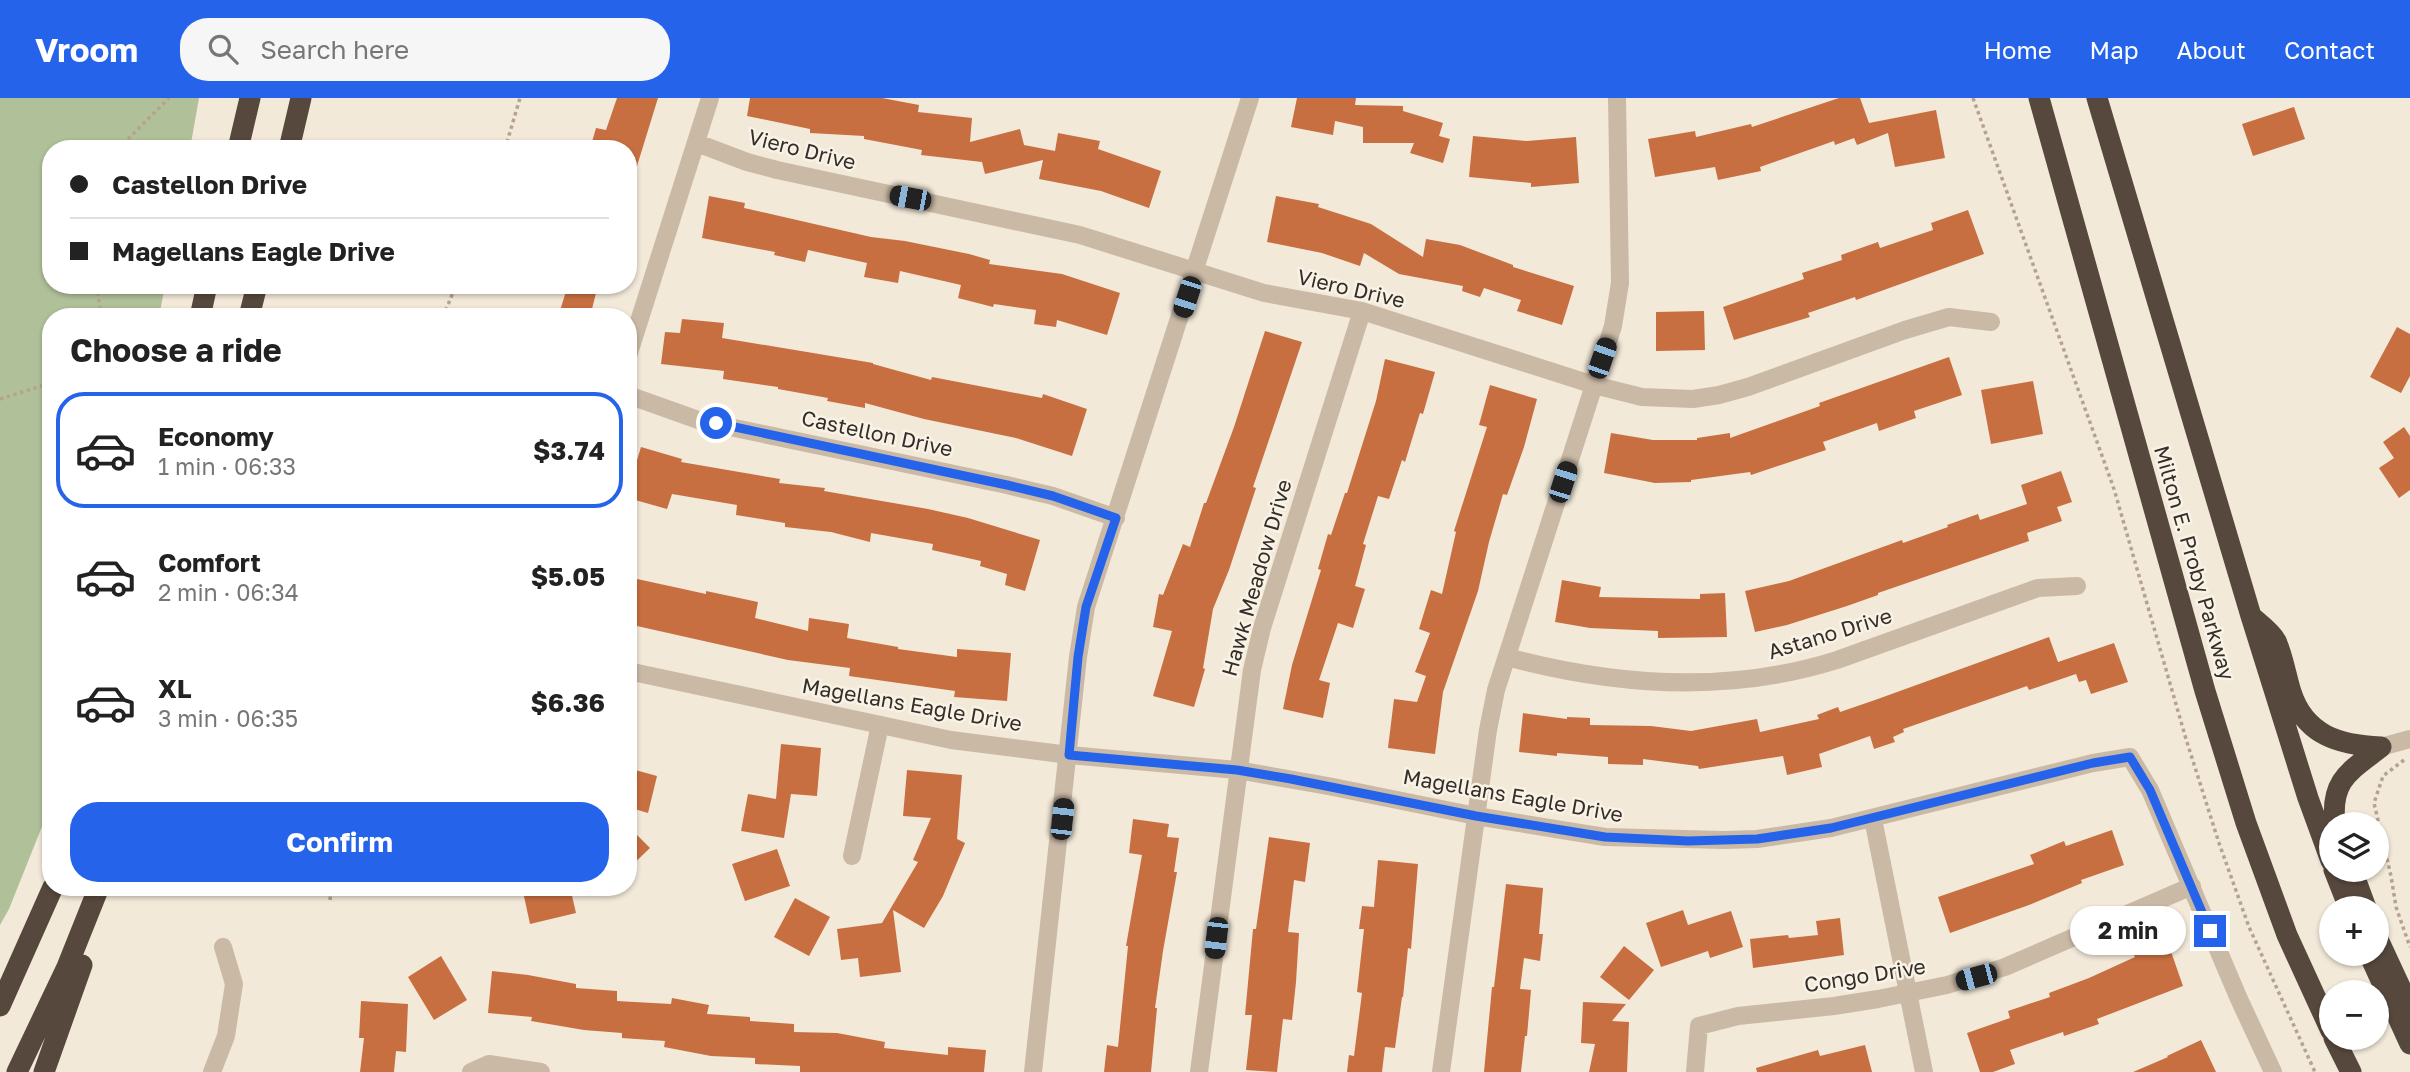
<!DOCTYPE html>
<html lang="en">
<head>
<meta charset="utf-8">
<style>
	:root { --surface:#fff; --page:#f6f6f6; --text:#222; --muted:#767676; --line:#e0e0e0; --accent:#2563eb }
	body { margin:0; font-family:"Golos Text",sans-serif; background:var(--page); color:var(--text); height:100vh; display:flex; flex-direction:column; font-size:26px; white-space:nowrap }
	* { box-sizing:border-box; margin:0 }
	p { font-size:23px; color:var(--muted) }
	.icon { flex:none; width:38px; height:38px; fill:none; stroke:currentColor; stroke-width:2; stroke-linecap:round; stroke-linejoin:round }
	.map { position:relative; flex:1; overflow:hidden }
	.sheet { position:absolute; left:42px; top:210px; width:595px; height:588px; display:flex; flex-direction:column; background:var(--surface); border-radius:28px; box-shadow:0 2px 5px #0004 }
	.sheet>* { flex:none }
	.banner { position:absolute; left:42px; top:42px; width:595px; height:154px; border-radius:28px; box-shadow:0 2px 5px #0004; display:grid; align-content:center; height:154px; padding:0 28px; background:var(--surface) }
	.tools { position:absolute; left:2319px; top:714px; display:grid; gap:14px }
	.tools a { display:grid; place-items:center; width:70px; height:70px; border-radius:50%; background:var(--surface); box-shadow:0 2px 5px #0004; font-size:35px }
	.end { position:absolute; width:32px; height:32px; margin:-16px; border:9px solid #2563eb; background:#fff; box-shadow:0 0 0 4px #fff }
	.from { border-radius:50% }
	.bubble { position:absolute; height:49px; border-radius:24px; background:var(--surface); box-shadow:0 2px 5px #0004; font-size:23px; font-weight:700; line-height:49px; text-align:center }
	.car { position:absolute; width:21px; height:42px; margin:-21px -10px; border-radius:9px; box-shadow:0 0 5px 2px #0007; background:linear-gradient(#222 24%,#8ab4d8 0 40%,#222 0 76%,#8ab4d8 0 86%,#222 0) }
	.banner b { display:flex; align-items:center; gap:24px; height:66px; font-size:26px }
	.banner b+b { border-top:2px solid var(--line) }
	.banner i { width:18px; height:18px; background:var(--text) }
	ul { padding:0; list-style:none }
	li { display:flex; align-items:center; gap:21px; height:116px; margin:0 14px 10px; padding:0 14px; border:4px solid transparent; border-radius:28px }
	li div { flex:1 }
	li b { display:block; font-size:26px }
	li em { font-style:normal; font-weight:700 }
	li.current { border-color:var(--accent) }
	li>.icon { width:63px; height:63px; stroke-width:1.5 }
	h2 { padding:0 28px; font-size:32px; line-height:84px }
	.primary-button { display:flex; gap:14px; margin-top:auto; padding:14px 28px }
	.primary-button a { flex:1; height:80px; border-radius:28px; background:var(--accent); color:#fff; font-size:28px; font-weight:700; line-height:80px; text-align:center }
	header { display:flex; align-items:center; gap:42px; box-sizing:border-box; height:98px; padding:0 35px; background:var(--accent); color:#fff }
	header strong { font-size:33px }
	nav { display:flex; gap:38px; margin-inline-start:auto; font-size:24px }
	.search { width:490px; height:63px; background:var(--page); display:flex; align-items:center; gap:18px; box-sizing:border-box; padding:0 24px; border-radius:28px; color:var(--muted); font-size:26px }
	.map>svg:first-child { display:block }
	.green { fill:#b0c199 }
	.building { fill:#c86f41 }
	.lines { fill:none; stroke-linecap:round; stroke-linejoin:round }
	.path { stroke:#b6a38f; stroke-width:3.5; stroke-dasharray:3.5 3.5; stroke-linecap:butt }
	.minor { stroke:#cab9a5; stroke-width:18 }
	.highway { stroke:#57483d; stroke-width:21 }
	.route { stroke:#2563eb; stroke-width:9 }
	.labels { text-anchor:middle; stroke-width:5; stroke-linejoin:round; paint-order:stroke }
	.street-label { font-size:21px; fill:#352d27; stroke:#f9f2e6 }
</style>
</head>
<body>
<header>
<strong>Vroom</strong>
<div class="search"><svg class="icon" aria-label="search" viewBox="0 0 24 24"><circle cx="10" cy="10" r="6"/><path d="M15 15l6 6"/></svg>Search here</div>
<nav><a>Home</a><a>Map</a><a>About</a><a>Contact</a></nav>
</header>
<div class="map">
<svg width="2410" height="974" viewBox="0 0 2410 974">
	<rect width="100%" height="100%" fill="#f2e9d9"/>
	<path class="green" d="M0 0H199L190 51H51V187H165L159 219H51V706L9 811 0 827Z"/>
	<path class="building" d="M617 0H658L633 81 628 80V51H590L596 30 606 32Z
		M750 0H882L919 7 918 14 972 20 970 44 1020 31 1024 47 1055 53 1058 35 1100 43 1098 51 1161 73 1149 110 1101 93 1039 81 1043 62 985 76 982 64 921 57 922 52 864 41V38L810 35V31L747 18Z
		M1297 0H1356L1355 7 1403 8V13L1443 25 1439 38 1450 41 1443 65 1410 55 1414 45H1363V29L1335 23 1333 37 1291 29Z
		M1839 0H1860L1869 25 1936 12 1945 60 1895 69 1888 35 1857 47 1854 40 1835 47 1834 43 1760 69 1761 73 1718 82 1715 69 1655 79 1648 41 1695 33 1696 39 1751 26 1752 29Z
		M2294 9 2305 41 2253 58 2242 26Z
		M1473 38 1527 43 1576 39 1579 85 1531 89V85L1469 79Z
		M709 98 745 105 744 110 871 139 905 143 969 156 990 162 989 166 1062 176 1120 195 1107 237 1057 222 1056 229 1034 226 1036 212 994 206 993 209 958 200 961 187 900 173 898 185 864 179 867 165 808 152 805 164 774 157 775 154 702 140Z
		M1276 98 1319 106 1318 109 1371 126 1423 159 1426 141 1460 147 1513 167V169L1574 188 1562 227 1517 213 1521 202 1484 190 1480 199 1462 193 1463 188 1399 176 1364 155 1360 168 1322 155 1267 144Z
		M1968 112 1984 156 1856 202 1855 199 1808 215 1810 219 1734 242 1723 209 1804 181 1802 175 1842 162 1841 157 1878 144 1880 150 1933 132 1931 125Z
		M568 187H598L590 219H558Z
		M1704 213 1705 252 1656 253V214Z
		M682 221 724 225 722 240 873 265V266L931 282 932 279 1042 300 1043 296 1087 311 1072 358 1016 340 924 321 865 305V310L827 303 828 300 778 291V289L723 281 724 273 661 266 665 234 680 235Z
		M2397 229 2410 236V278L2401 295 2370 279Z
		M1265 233 1302 244 1253 389 1256 390 1229 472 1213 511 1203 570 1205 571 1194 609 1153 598 1172 533 1153 529 1159 496 1163 497 1183 446 1190 449 1204 405H1206L1234 329Z
		M1949 259 1962 297 1914 313 1916 320 1879 333 1877 325 1823 344 1826 352 1751 377 1750 374 1691 382V384L1655 385 1604 375 1611 335 1653 342H1697V340L1730 335V340L1820 308 1819 305Z
		M1385 261 1435 274 1423 316 1420 315 1405 364 1402 362 1389 401 1378 398 1363 446 1366 447 1355 488 1365 491 1353 530 1338 525 1319 582 1330 585 1323 620 1283 611 1292 567 1321 472 1318 471 1328 436 1331 437 1345 395H1347L1376 303Z
		M2033 283 2043 336 1991 346 1981 292Z
		M1490 287 1537 301 1524 349 1507 397 1503 396 1489 444 1478 493 1443 594 1435 656 1388 650 1394 601 1417 604 1426 578 1415 574 1430 535 1419 531 1431 492 1442 496 1456 434 1454 433 1487 329 1479 327Z
		M2404 329 2410 338V392L2399 400 2379 370 2394 360 2383 344Z
		M641 349 682 361 681 364 780 381 779 385 825 390 824 393 928 411 968 420 1040 442 1025 493 1005 487 1007 476 980 468 981 463 932 452 933 446 871 435 870 444 831 434 785 429V425L736 417 737 407 672 396 667 411 628 400V392Z
		M2061 373 2072 404 2057 409 2062 423 2027 435 2029 443 1878 495V497L1847 508 1787 527 1755 534 1745 493 1789 483 1902 442 1903 445 1948 429 1947 427 1978 416 1980 422 2027 406 2021 387Z
		M628 479 706 496V493L758 504 755 520 808 533 809 520 849 526 847 540 898 549V551L957 559V551L1011 555 1007 603 954 599 955 593 849 578 850 570 788 562 628 526Z
		M1562 482 1601 489 1599 499 1700 501V496L1725 495 1727 539 1658 540V533L1590 530 1555 524Z
		M2049 539 2058 564 2114 545 2128 584 2091 596 2086 582 2079 584 2076 576 2029 592 2027 588 1903 631 1904 634 1893 639 1895 644 1874 651 1870 638 1819 656 1822 669 1787 677 1783 658 1699 671 1698 668 1643 661V667L1608 666V659L1557 655V658L1519 654 1523 615 1567 621V619L1590 620V627L1651 628 1691 633 1757 621 1760 634 1819 621 1817 617 1838 609 1840 614 1875 602Z
		M781 646 821 650 817 698 791 696 784 740 741 733 748 696 776 701Z
		M628 670 657 678 648 715 628 709Z
		M907 672 962 677 957 741 965 745 943 798 924 830 893 812 901 874 860 879 858 860 841 862 837 831 882 825 918 764 913 762 931 720 903 718Z
		M1133 721 1169 726 1167 739 1179 740 1174 774H1177L1163 853 1155 910H1157L1151 974H1104L1107 947 1118 949 1128 848H1126L1142 757 1129 755Z
		M628 728 650 750 628 771Z
		M2112 732 2124 767 2081 782 2082 785 2029 807 1950 835 1938 799 2034 766 2030 757 2064 743 2066 748Z
		M1269 739 1310 745 1305 784 1294 782 1288 834 1299 835 1296 884 1292 922 1283 921 1277 974 1246 972 1252 917H1245L1253 831H1256Z
		M777 751 790 788 745 803 732 766Z
		M1378 762 1418 766 1411 851 1408 850 1403 899H1402L1395 950 1385 949 1382 974H1347L1349 957 1354 958 1362 895 1357 894 1364 831H1359L1362 808 1374 809Z
		M1506 786 1543 790 1539 836H1543L1540 863 1524 860 1520 891 1531 892 1527 938H1525L1521 974H1484L1492 889H1494Z
		M522 789H570L576 815 530 826Z
		M795 800 830 819 809 858 774 839Z
		M1683 812 1688 827 1731 813 1743 849 1710 860 1708 853 1661 869 1646 825Z
		M1840 820 1844 857 1753 870 1750 841 1788 837 1789 840 1818 837 1816 823Z
		M2168 845 2183 888 2097 921 2099 926 2064 938 2063 934 2010 952 2015 966 1993 974H1980L1967 935 2010 920 2008 913 2050 899 2049 895 2089 880 2135 859 2134 857Z
		M1624 848 1654 872 1629 902 1600 879Z
		M441 858 467 902 434 922 408 879Z
		M492 873 528 877 576 886V890L617 893V903L671 906 672 900 709 907 707 916 750 919V923L794 926V934L837 935 885 944 884 950 948 957V949L986 952 984 974H800V968L755 966V960L711 958 664 949 665 943 622 940V935L584 932 531 923 532 919 488 915Z
		M361 903 408 906 406 954 396 953 394 974H360L364 940H359Z
		M1583 904 1626 906 1612 923 1629 924 1627 974H1589L1595 946 1581 945Z
		M2201 942 2216 974H2133L2168 959 2167 958Z
		M1865 947 1872 974H1757L1756 970 1818 952 1820 958Z"/>
	<g class="lines">
		<path class="path" d="M1973 0 2114 391 2186 641 2219 745 2249 829 2315 974
			M118 51 169 0
			M505 51 520 0
			M97 187 101 219
			M443 219 456 187
			M0 301 51 285
			M2404 662 2383 678 2374 705 2391 778 2396 809 2410 849
			M330 802 331 789"/>
		<path class="minor" d="M697 45 747 64 777 72 1080 137 1264 195 1362 213 1594 287 1642 299 1693 301 1719 297 1748 289 1905 232 1949 219 1991 224
			M628 258 710 0
			M628 297 701 323 1007 387 1053 398 1116 420
			M1507 559C1615 588 1729 596 1837 562L2038 490 2077 488
			M628 573 951 642 1069 657 1237 672 1328 688 1476 718 1605 739 1724 742 1757 741 1831 730 2093 665 2130 659 2150 692 2239 901 2273 974
			M2381 649 2410 641
			M1873 721 1924 974
			M852 758 880 627
			M212 974 226 938 234 886 223 849
			M471 974 489 966 541 974
			M1033 974 1078 559 1086 509 1250 0
			M1199 974 1252 572 1262 530 1362 213
			M1441 974 1488 632 1496 592 1613 228 1620 185 1617 0
			M1695 974 1699 928 1738 918 1834 908 1878 901 1947 887 2005 869 2192 788"/>
		<path class="highway" d="M2039 0 2205 593 2246 725 2287 837 2331 933
			M2097 0 2251 518 2308 700 2331 763
			M238 51 250 0
			M289 51 301 0
			M200 219 207 187
			M249 219 257 187
			M2253 520C2260 526 2271 534 2276 543 2283 558 2286 578 2291 594 2305 638 2340 647 2381 649
			M2335 726C2330 682 2350 673 2381 649
			M2334 772 2349 810
			M2352 772 2366 810
			M2376 837 2410 910
			M2369 856 2410 946
			M0 908 53 789
			M2334 940 2351 974
			M17 974 67 869 99 789
			M44 974 82 867"/>
	</g>
	<g class="lines">
		<path class="route" d="M716 325 1007 387 1053 398 1116 420 1086 509 1078 559 1069 657 1237 672 1291 681 1476 718 1605 739 1688 743 1757 741 1831 730 2093 665 2130 659 2150 692 2210 833"/>
	</g>
	<g class="labels">
		<g class="street-label">
			<text transform="translate(802 52) rotate(14)" y="7">Viero Drive</text>
			<text transform="translate(1351 191) rotate(13)" y="7">Viero Drive</text>
			<text transform="translate(877 336) rotate(12)" y="7">Castellon Drive</text>
			<text transform="translate(2194 465) rotate(74)" y="7">Milton E. Proby Parkway</text>
			<text transform="translate(1257 480) rotate(-74)" y="7">Hawk Meadow Drive</text>
			<text transform="translate(1830 536) rotate(-17)" y="7">Astano Drive</text>
			<text transform="translate(912 607) rotate(10)" y="7">Magellans Eagle Drive</text>
			<text transform="translate(1513 698) rotate(10)" y="7">Magellans Eagle Drive</text>
			<text transform="translate(1865 878) rotate(-9)" y="7">Congo Drive</text>
		</g>
	</g>
</svg>
<div class="tools">
<a><svg class="icon" aria-label="layers" viewBox="0 0 24 24"><path d="M12 4l9 5-9 5-9-5zM3 14l9 5 9-5"/></svg></a>
<a>+</a>
<a>−</a>
</div>
<i class="end from" style="left:716px;top:325px"></i>
<i class="end" style="left:2210px;top:833px"></i>
<div class="bubble" style="left:2070px;top:808px;width:116px">2 min</div>
<i class="car" style="left:910px;top:100px;rotate:281deg"></i>
<i class="car" style="left:1187px;top:199px;rotate:198deg"></i>
<i class="car" style="left:1602px;top:260px;rotate:19deg"></i>
<i class="car" style="left:1563px;top:384px;rotate:18deg"></i>
<i class="car" style="left:1062px;top:721px;rotate:6deg"></i>
<i class="car" style="left:1216px;top:840px;rotate:187deg"></i>
<i class="car" style="left:1976px;top:879px;rotate:255deg"></i>
<div class="banner">
<b><i class="from"></i>Castellon Drive</b>
<b><i></i>Magellans Eagle Drive</b>
</div>
<section class="sheet">
<h2>Choose a ride</h2>
<ul>
<li class="current"><svg class="icon" aria-label="car" viewBox="0 0 24 24"><path d="M5 17H2v-5l4-1 3-4h7l3 4 3 1v5h-3M9 17h6M6 11h13"/><circle cx="7" cy="17" r="2"/><circle cx="17" cy="17" r="2"/></svg><div><b>Economy</b><p>1 min · 06:33</p></div><em>$3.74</em></li>
<li><svg class="icon" aria-label="car" viewBox="0 0 24 24"><path d="M5 17H2v-5l4-1 3-4h7l3 4 3 1v5h-3M9 17h6M6 11h13"/><circle cx="7" cy="17" r="2"/><circle cx="17" cy="17" r="2"/></svg><div><b>Comfort</b><p>2 min · 06:34</p></div><em>$5.05</em></li>
<li><svg class="icon" aria-label="car" viewBox="0 0 24 24"><path d="M5 17H2v-5l4-1 3-4h7l3 4 3 1v5h-3M9 17h6M6 11h13"/><circle cx="7" cy="17" r="2"/><circle cx="17" cy="17" r="2"/></svg><div><b>XL</b><p>3 min · 06:35</p></div><em>$6.36</em></li>
</ul>
<div class="primary-button"><a>Confirm</a></div>
</section>
</div>
</body>
</html>
